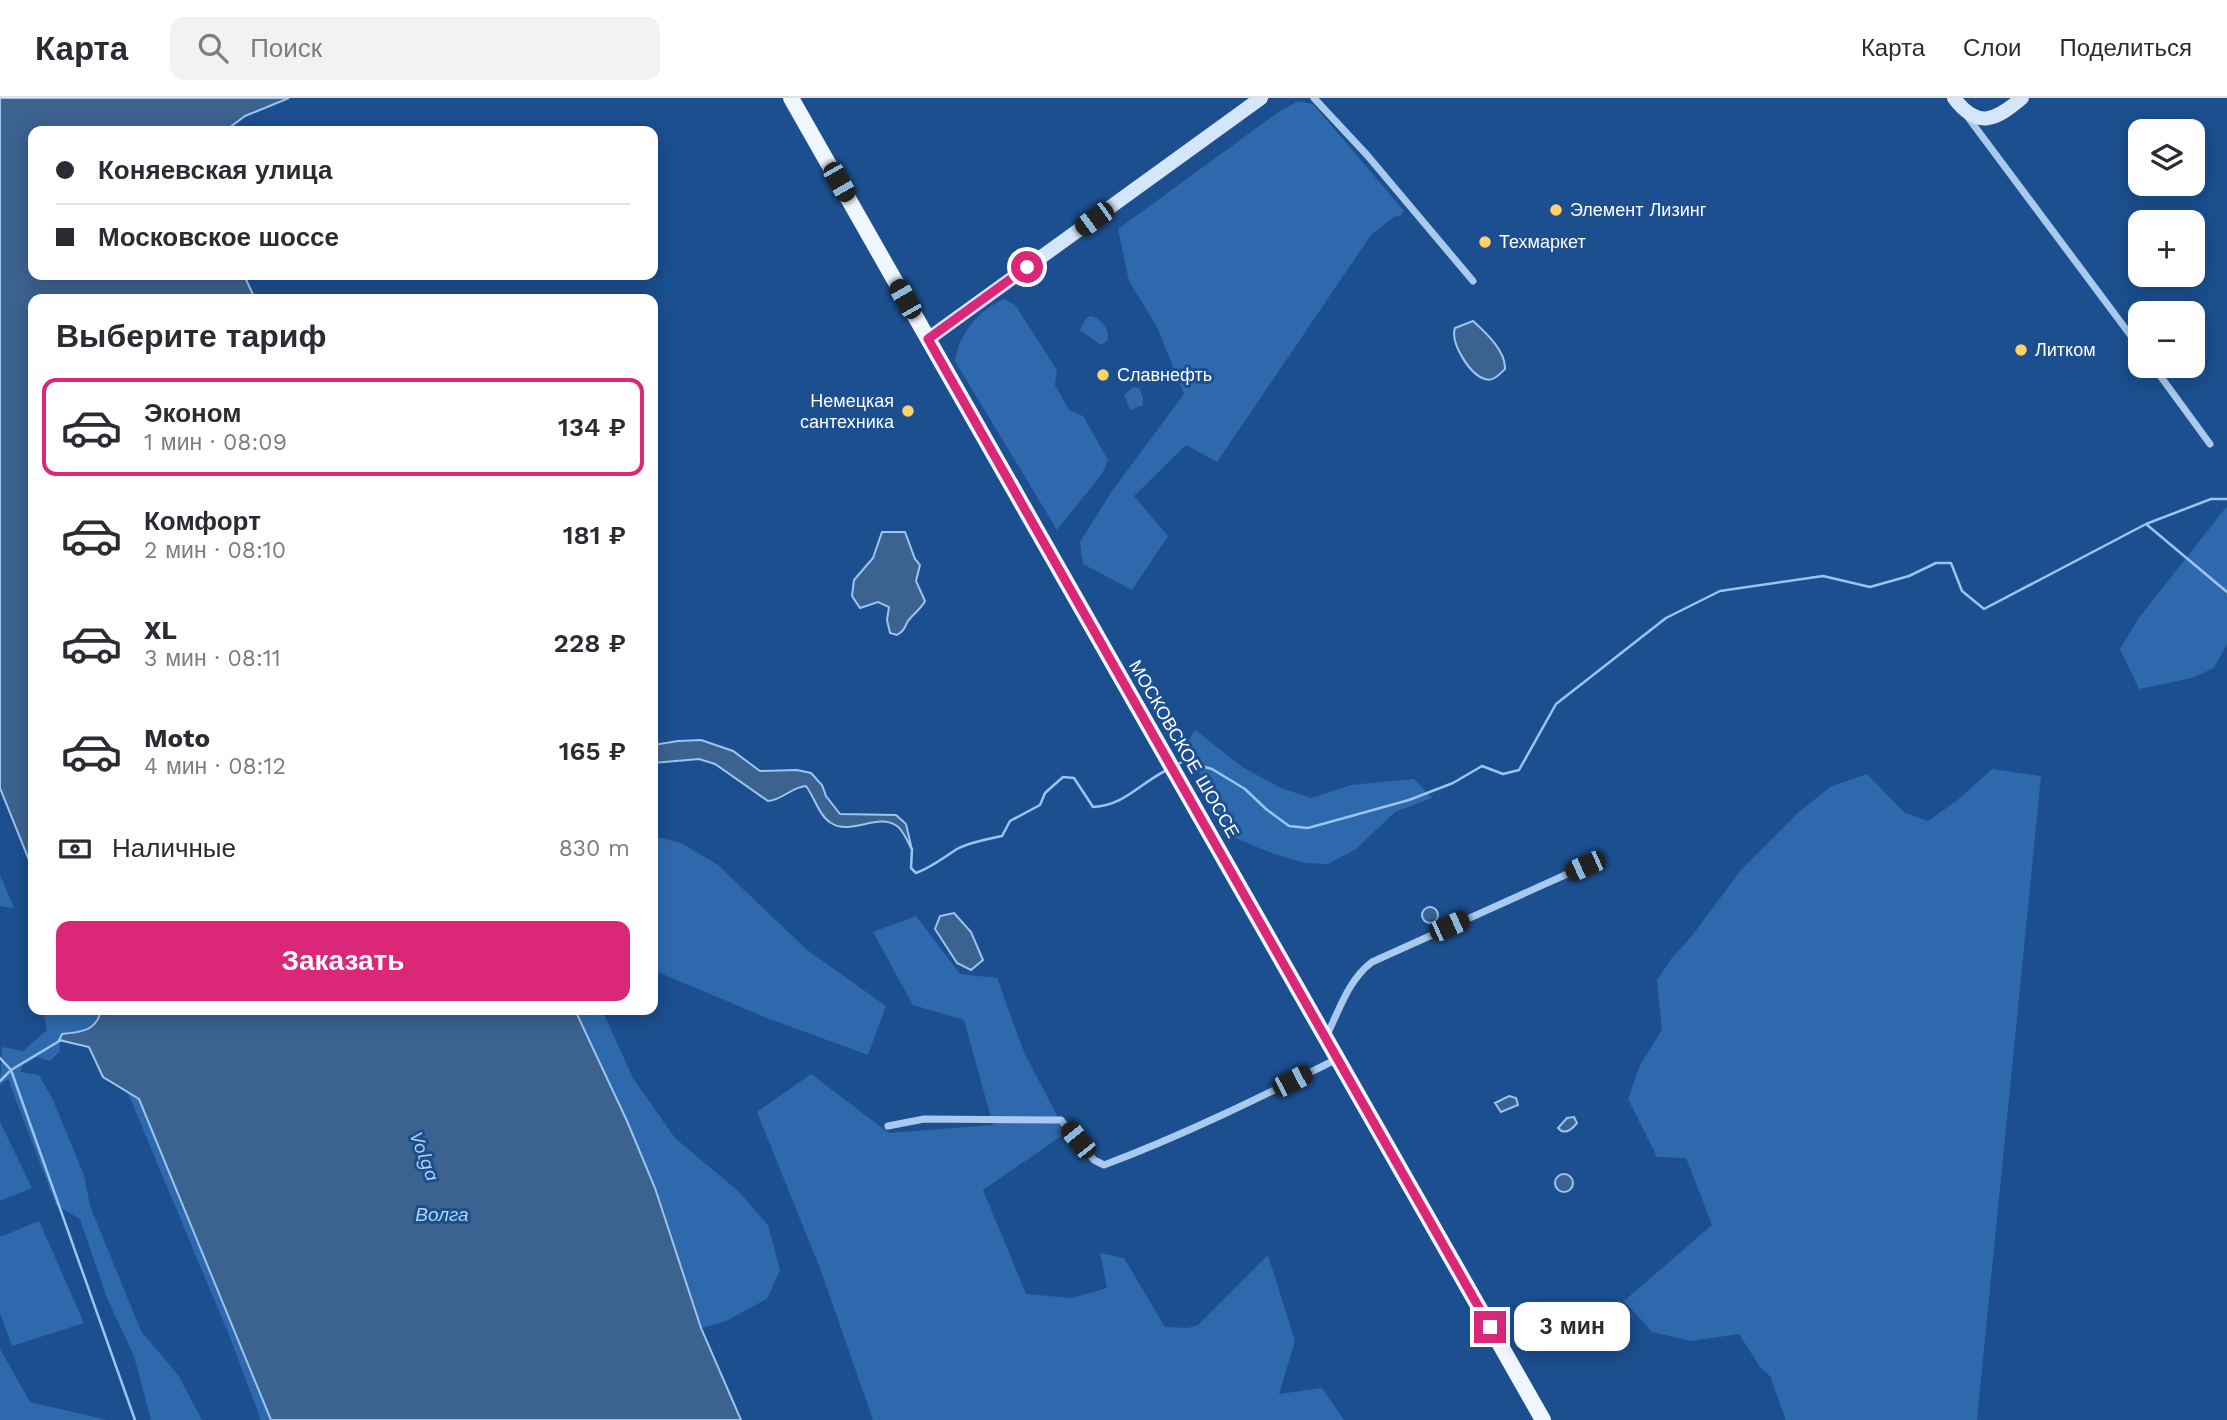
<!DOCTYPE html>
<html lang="ru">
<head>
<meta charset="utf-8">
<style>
	:root { --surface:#fff; --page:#f2f2f3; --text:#2b2b33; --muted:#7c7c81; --line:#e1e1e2; --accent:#db2777 }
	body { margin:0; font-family:"Work Sans",sans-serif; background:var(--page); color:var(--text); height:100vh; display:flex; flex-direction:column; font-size:26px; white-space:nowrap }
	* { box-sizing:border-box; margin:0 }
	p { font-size:23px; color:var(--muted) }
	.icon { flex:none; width:38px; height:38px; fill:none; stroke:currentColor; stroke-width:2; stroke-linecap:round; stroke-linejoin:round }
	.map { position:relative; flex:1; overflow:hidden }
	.details { position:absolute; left:28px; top:196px; width:630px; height:721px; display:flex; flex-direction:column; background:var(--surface); border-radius:14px; box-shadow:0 4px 18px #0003 }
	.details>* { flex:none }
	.hud { position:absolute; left:28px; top:28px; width:630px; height:154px; border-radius:14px; box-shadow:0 4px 18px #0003; display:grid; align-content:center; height:154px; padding:0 28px; background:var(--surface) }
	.tools { position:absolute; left:2128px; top:21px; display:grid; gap:14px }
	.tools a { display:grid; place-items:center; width:77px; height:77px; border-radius:14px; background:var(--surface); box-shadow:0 4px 18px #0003; font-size:35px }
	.end { position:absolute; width:32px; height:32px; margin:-16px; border:9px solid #db2777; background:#fff; box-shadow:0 0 0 4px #fff }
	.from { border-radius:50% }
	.bubble { position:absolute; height:49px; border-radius:14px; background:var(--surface); box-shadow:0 4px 18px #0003; font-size:23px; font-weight:600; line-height:49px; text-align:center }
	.car { position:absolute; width:21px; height:42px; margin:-21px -10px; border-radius:9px; box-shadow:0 0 5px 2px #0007; background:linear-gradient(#222 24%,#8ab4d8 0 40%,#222 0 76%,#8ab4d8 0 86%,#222 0) }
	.hud b { display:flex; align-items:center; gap:24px; height:66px; font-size:26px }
	.hud b+b { border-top:2px solid var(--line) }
	.hud i { width:18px; height:18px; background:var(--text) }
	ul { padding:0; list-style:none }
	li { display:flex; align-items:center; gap:21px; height:98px; margin:0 14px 10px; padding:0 14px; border:4px solid transparent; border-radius:14px }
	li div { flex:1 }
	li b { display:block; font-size:26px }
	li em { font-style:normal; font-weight:600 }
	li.selected { border-color:var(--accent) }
	li>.icon { width:63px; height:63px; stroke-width:1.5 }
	h2 { padding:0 28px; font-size:32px; line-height:84px }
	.pay { display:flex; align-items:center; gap:18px; height:77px; padding:0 28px; font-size:26px }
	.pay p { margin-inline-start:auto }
	.button { display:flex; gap:14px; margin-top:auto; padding:14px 28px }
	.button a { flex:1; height:80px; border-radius:14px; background:var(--accent); color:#fff; font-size:28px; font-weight:600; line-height:80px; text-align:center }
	header { display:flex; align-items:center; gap:42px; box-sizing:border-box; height:98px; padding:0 35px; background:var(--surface); border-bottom:2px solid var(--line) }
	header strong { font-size:33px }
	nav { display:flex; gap:38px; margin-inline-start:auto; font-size:24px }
	.search { width:490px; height:63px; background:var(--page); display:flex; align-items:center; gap:18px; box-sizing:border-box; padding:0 24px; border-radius:14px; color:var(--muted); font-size:26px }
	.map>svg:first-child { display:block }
	.green { fill:#2e69ad }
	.water { fill:#3c6290; stroke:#9cc4f0; stroke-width:2 }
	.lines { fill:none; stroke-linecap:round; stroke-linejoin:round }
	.stream { stroke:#9cc4f0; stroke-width:2.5 }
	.street { stroke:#a9c9ee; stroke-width:7 }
	.secondary { stroke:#d6e6fa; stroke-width:14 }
	.primary { stroke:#f0f6ff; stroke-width:16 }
	.route { stroke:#db2777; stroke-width:9 }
	.poi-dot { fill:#ffd166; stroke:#1b4f8f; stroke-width:2.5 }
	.labels { text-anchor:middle; stroke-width:6; stroke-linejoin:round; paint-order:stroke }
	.poi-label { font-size:18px; fill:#fff; stroke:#1b4f8f; text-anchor:start }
	.street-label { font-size:18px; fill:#fff; stroke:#1b4f8f }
	.water-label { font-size:19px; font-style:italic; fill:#b5d3f5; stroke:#1b4f8f }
</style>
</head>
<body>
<header>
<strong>Карта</strong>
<div class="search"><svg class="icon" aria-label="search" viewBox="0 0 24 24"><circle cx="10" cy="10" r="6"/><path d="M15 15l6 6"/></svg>Поиск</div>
<nav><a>Карта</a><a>Слои</a><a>Поделиться</a></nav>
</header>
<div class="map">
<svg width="2227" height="1322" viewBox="0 0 2227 1322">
	<rect width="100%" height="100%" fill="#1b4f8f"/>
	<path class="green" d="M1298 3 1313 6 1404 113 1401 117 1394 119 1371 137 1217 364 1186 347 1134 398 1168 438 1132 492 1083 466 1080 444 1112 393 1184 296 1157 229 1129 183 1118 131 1280 13Z
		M1004 201 1015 207 1057 272 1055 287 1069 312 1083 318 1108 362 1102 376 1057 432 955 263C959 235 979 212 1004 201Z
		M1090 218C1101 220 1111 231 1107 243L1101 247 1080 232 1086 221Z
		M1133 289 1139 290 1143 299V307L1130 312 1124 297Z
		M2227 408V546L2214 570 2192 580 2139 591 2120 551 2138 521Z
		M1195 632 1244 670 1281 690 1311 700 1351 687 1414 681 1432 700 1395 714 1356 751 1328 766 1305 765 1274 756 1230 738 1211 703 1187 645Z
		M1992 671 2041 678 1977 1322H1786L1770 1278 1760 1269 1739 1236 1691 1243 1652 1234 1624 1203 1712 1127 1686 1060 1657 1059 1628 1001 1640 967 1662 932 1657 882 1671 861 1691 839 1741 772 1799 714 1830 689 1867 676 1905 715 1928 723 1959 701Z
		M653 738 681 745 718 767 806 851 886 908 868 957 767 920 653 872Z
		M0 777 14 810 0 808Z
		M916 818 960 876 997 880 1023 952 1066 1035 983 1092 1026 1196 1072 1200 1107 1190 1100 1155 1124 1160 1165 1229 1188 1230 1198 1227 1268 1157 1295 1243 1279 1296 1322 1290 1344 1322H873L821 1173 757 1014 811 976 889 1035 993 1027 964 922 913 907 873 834Z
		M43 912H101C96 939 77 929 59 938L60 953 50 963 37 959 22 968 21 974 39 977 53 1002 84 1077 90 1108 141 1233 178 1277 202 1322H151L134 1258 107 1200 80 1121 56 1107 8 981 0 988 2 949 23 953 47 932Z
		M575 912H602L633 980 675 1040 738 1093 768 1127 780 1172 767 1201 724 1224 701 1230 627 1023Z
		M127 993 139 1001 271 1322H261L229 1237Z
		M0 1024 32 1090 0 1103Z
		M39 1123 84 1225 12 1248 0 1215V1139Z
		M0 1251 30 1304 107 1322H0Z"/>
	<path class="water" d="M0 0H289L245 18 225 33H33V177H244L255 201H33V772L0 690Z
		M1473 223C1486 235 1506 253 1505 271 1500 276 1493 284 1485 281 1470 277 1450 245 1455 230Z
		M882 434H905L915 461 920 467 916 483 925 503C921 511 913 516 908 523 904 530 905 532 897 537L890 535 887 522 889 509 878 504 860 510 852 498 854 482 873 460Z
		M701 642 733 653 760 673 797 672 811 675 822 687 826 698 840 716 896 717 906 726 912 752C908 745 904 733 897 728 878 714 851 738 831 725 819 718 815 700 806 688 791 689 783 702 768 703L715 666 699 661 653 665V647L678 643Z
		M1422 817a8 8 0 1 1 16 0a8 8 0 1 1-16 0Z
		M954 815 971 834 983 862 971 872 957 865 935 831 940 818Z
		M101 912H575L627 1023 655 1090 701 1230 741 1322H271L139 1001 103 979 89 949 59 942 62 936C81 934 97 933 101 912Z
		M1509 998 1516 1000 1518 1007 1501 1014 1495 1005Z
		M1574 1019 1577 1025C1572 1031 1565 1038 1558 1030L1567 1020Z
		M1555 1085a9 9 0 1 1 18 0a9 9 0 1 1-18 0Z"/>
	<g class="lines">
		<path class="stream" d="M2146 426 2227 494
			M1176 667 1184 663 1212 671 1245 691 1266 711 1289 728 1308 730 1409 702 1453 685 1482 668 1503 676 1519 672 1556 606 1666 520 1720 493 1823 478 1870 489 1909 478 1936 465H1951L1962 493 1984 511 2146 426 2211 401H2227
			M912 751 911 770 916 775C932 769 943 760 957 751 970 744 987 741 1002 738L1010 723 1040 707 1045 695 1063 679 1074 680 1093 709C1124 708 1140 685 1167 672
			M0 960 11 972 135 1322
			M0 983 11 972 61 942"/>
		<path class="street" d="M1314 0 1367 57 1473 183
			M1967 18 2140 250
			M2153 268 2210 346
			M1326 939C1339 913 1348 882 1372 864L1585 768
			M888 1028 924 1021 1061 1022 1094 1062 1104 1067C1184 1037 1261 999 1337 961"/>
		<path class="secondary" d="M1954 0C1978 32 1996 22 2022 0
			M928 241 1261 0"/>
		<path class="primary" d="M791 0 1543 1322"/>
	</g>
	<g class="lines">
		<path class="route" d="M1027 169 928 241 1490 1229"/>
	</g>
	<g class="poi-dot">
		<circle cx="1556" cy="112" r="7"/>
		<circle cx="1485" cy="144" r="7"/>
		<circle cx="2021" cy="252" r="7"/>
		<circle cx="1103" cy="277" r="7"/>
		<circle cx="908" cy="313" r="7"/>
	</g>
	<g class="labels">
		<g class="poi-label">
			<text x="1570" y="118">Элемент Лизинг</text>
			<text x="1499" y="150">Техмаркет</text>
			<text x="2035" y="258">Литком</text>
			<text x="1117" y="283">Славнефть</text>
			<text x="894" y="309" text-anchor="end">Немецкая<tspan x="894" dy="21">сантехника</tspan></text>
		</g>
		<g class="street-label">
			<text transform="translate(1184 651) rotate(60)" y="6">МОСКОВСКОЕ ШОССЕ</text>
		</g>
		<g class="water-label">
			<text transform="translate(425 1058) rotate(69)" y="7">Volga</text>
			<text x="442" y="1123">Волга</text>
		</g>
	</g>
</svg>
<div class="tools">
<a><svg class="icon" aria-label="layers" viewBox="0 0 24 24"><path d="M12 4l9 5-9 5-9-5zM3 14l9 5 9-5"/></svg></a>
<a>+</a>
<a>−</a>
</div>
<i class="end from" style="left:1027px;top:169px"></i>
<i class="end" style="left:1490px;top:1229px"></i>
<div class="bubble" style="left:1514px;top:1204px;width:116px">3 мин</div>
<i class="car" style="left:839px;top:84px;rotate:150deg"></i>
<i class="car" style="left:1094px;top:121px;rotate:234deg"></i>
<i class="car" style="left:905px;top:201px;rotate:330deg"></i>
<i class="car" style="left:1585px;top:768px;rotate:246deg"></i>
<i class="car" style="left:1449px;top:828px;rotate:66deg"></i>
<i class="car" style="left:1292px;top:983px;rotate:63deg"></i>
<i class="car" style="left:1078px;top:1042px;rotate:321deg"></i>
<div class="hud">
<b><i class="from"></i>Коняевская улица</b>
<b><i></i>Московское шоссе</b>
</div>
<section class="details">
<h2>Выберите тариф</h2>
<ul>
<li class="selected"><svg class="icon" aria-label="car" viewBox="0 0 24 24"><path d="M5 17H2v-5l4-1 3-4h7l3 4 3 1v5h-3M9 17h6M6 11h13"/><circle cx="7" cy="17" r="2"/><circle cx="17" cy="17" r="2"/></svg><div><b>Эконом</b><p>1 мин · 08:09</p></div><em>134 ₽</em></li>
<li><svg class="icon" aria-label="car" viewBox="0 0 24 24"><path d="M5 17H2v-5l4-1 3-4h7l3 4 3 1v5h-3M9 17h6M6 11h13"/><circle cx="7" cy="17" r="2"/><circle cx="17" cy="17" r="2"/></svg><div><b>Комфорт</b><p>2 мин · 08:10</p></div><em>181 ₽</em></li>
<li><svg class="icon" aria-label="car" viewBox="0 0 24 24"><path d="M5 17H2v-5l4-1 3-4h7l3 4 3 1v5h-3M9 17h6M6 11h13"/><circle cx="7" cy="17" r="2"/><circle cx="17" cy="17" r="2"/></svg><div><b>XL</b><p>3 мин · 08:11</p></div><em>228 ₽</em></li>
<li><svg class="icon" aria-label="car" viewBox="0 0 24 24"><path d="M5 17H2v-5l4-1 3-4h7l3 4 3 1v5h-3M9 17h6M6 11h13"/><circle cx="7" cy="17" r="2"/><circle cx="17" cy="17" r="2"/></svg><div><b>Moto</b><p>4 мин · 08:12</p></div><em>165 ₽</em></li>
</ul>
<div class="pay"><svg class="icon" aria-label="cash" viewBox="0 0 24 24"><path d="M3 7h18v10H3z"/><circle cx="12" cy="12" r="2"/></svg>Наличные<p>830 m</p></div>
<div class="button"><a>Заказать</a></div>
</section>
</div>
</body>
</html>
